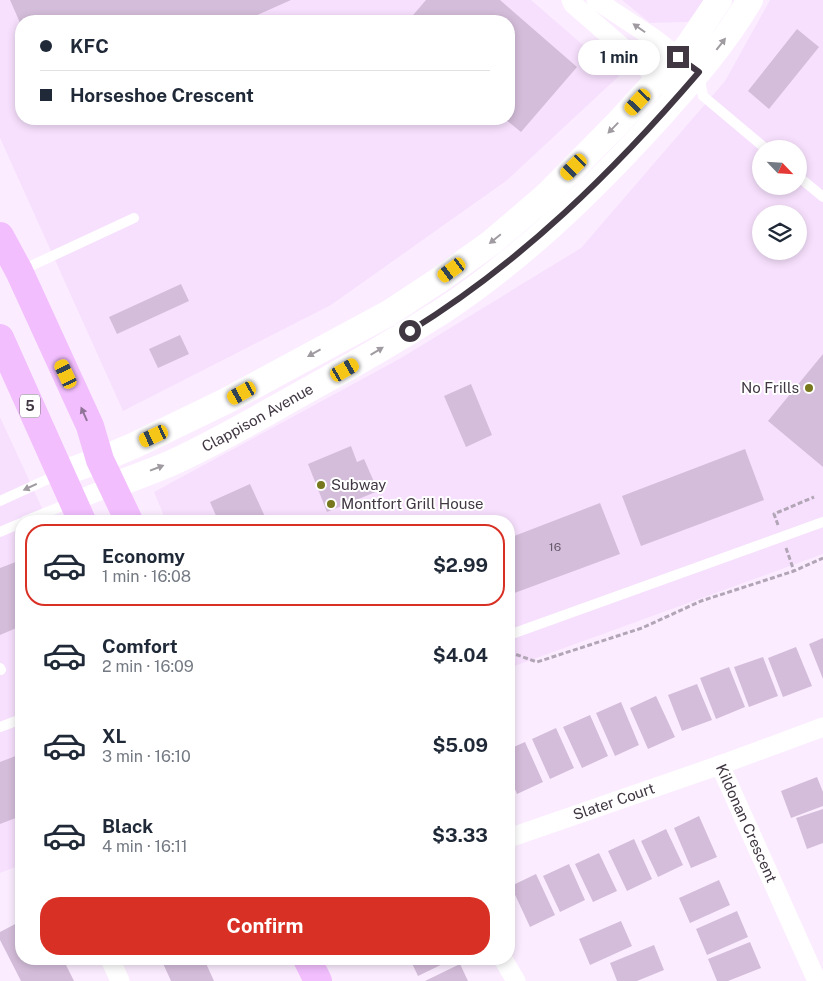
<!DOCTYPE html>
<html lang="en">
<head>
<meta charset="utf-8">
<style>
	:root { --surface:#fff; --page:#f6f6f7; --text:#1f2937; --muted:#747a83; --line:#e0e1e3; --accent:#d93025 }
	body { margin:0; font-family:"Public Sans",sans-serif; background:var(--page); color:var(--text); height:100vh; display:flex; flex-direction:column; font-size:19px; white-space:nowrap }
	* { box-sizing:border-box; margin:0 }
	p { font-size:16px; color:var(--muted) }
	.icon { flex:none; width:28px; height:28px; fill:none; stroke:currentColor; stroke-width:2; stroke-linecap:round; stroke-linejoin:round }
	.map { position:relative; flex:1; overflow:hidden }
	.sheet { position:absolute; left:15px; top:515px; width:500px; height:450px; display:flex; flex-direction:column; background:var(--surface); border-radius:20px; box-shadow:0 2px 8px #0003 }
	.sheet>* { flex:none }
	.top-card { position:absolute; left:15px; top:15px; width:500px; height:110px; border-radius:20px; box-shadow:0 2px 8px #0003; display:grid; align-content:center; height:110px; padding:0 25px; background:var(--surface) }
	.needle { width:32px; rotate:115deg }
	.fabs { position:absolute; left:752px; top:140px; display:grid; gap:10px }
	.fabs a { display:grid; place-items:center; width:55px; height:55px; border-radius:50%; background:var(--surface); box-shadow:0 2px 8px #0003; font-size:25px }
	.end { position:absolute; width:22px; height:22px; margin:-11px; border:6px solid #403743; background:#fff; box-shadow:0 0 0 2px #fff }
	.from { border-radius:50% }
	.bubble { position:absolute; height:35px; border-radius:18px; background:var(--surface); box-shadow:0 2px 8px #0003; font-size:16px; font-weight:700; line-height:35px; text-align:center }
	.car { position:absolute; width:15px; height:30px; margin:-15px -8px; border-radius:6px; box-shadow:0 0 4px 1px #0007; background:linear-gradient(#f5c518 24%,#345 0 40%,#f5c518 0 76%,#345 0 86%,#f5c518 0) }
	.top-card b { display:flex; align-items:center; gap:18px; height:48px; font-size:19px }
	.top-card b+b { border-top:1px solid var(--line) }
	.top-card i { width:12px; height:12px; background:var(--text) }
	ul { padding:9px 0 0; list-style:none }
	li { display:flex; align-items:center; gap:15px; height:82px; margin:0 10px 8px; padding:0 15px; border:2px solid transparent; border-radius:20px }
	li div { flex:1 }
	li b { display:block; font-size:19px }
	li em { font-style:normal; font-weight:700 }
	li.on { border-color:var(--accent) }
	li>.icon { width:45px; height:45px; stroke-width:1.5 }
	.action { display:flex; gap:10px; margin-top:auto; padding:10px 25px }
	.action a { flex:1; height:58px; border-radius:20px; background:var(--accent); color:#fff; font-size:20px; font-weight:700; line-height:58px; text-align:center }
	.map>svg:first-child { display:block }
	.built { fill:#f7e0fd; fill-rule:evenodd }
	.building { fill:#d4bdda }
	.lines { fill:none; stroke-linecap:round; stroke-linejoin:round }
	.path { stroke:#b2a6b6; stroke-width:3; stroke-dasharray:5 2.5; stroke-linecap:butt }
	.service { stroke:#fff; stroke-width:10 }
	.minor { stroke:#fff; stroke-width:19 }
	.secondary { stroke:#fff; stroke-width:26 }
	.primary { stroke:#f2befe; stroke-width:28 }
	.oneway { fill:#a09ba1 }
	.oneway2 { fill:#907497 }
	.route { stroke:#403743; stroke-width:6 }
	.poi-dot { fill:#77771d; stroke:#fff; stroke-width:2 }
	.labels { text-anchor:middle; stroke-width:4; stroke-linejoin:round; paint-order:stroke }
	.number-label { font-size:12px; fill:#655869 }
	.shield { fill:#fff; stroke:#79737b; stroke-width:1 }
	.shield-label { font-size:14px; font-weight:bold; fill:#403743 }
	.poi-label { font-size:15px; fill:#403743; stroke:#fff; text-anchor:start }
	.street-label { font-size:15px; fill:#403743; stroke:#fff }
</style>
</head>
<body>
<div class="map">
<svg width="823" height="981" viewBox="0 0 823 981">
	<rect width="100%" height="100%" fill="#fbedff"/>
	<path class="built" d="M0 0H531L619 76 506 181 331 305 123 411 0 138ZM21 21H509V119H21Z
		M622 0H705L688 22 650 23Z
		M770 0H823V554L509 668V521H166L154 492 401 358 581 248 725 81ZM761 149H799V186H761ZM761 214H799V251H761Z
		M0 417 48 521H21V865L0 873Z"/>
	<path class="building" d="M10 0H291L244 21H21V25Z
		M426 0H500L577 67 521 132 505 119H509V21H408Z
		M797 29 819 47 769 109 748 91Z
		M181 284 189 301 117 334 109 317Z
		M180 335 189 354 158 368 149 349Z
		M823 354V467L768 421Z
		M471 384 492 435 466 447 444 396Z
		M351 446 357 462 364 459 378 491 327 512 308 464Z
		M745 449 764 500 641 546 622 496Z
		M250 484 267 521H210L217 518 210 502Z
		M600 503 620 554 509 595V538Z
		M21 560V626L0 635V568Z
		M823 638V679L809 644Z
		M796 647 812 686 783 697 768 658Z
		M763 657 778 696 749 707 734 667Z
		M729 667 745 707 716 719 700 678Z
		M697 684 712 720 682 731 668 695Z
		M656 696 675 737 648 749 630 708Z
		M621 702 639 745 615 756 596 713Z
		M590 715 608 756 582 768 563 727Z
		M556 728 574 768 550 779 532 739Z
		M525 742 543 782 517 794 509 775V749Z
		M21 754V816L0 824V762Z
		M817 777 823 792V806L791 818 781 791Z
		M823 809V843L807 849 796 818Z
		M699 816 717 857 691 868 674 828Z
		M666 829 683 865 658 877 641 841Z
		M634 839 652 879 627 891 608 851Z
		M599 853 617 891 593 902 575 864Z
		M569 864 585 900 560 912 543 876Z
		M536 874 555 915 530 927 511 886Z
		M719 880 730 905 690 923 679 898Z
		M737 911 748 937 707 955 696 929Z
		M21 921V959H63L74 981H21L0 940V932Z
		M621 921 632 946 590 965 579 939Z
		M750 942 761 968 728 981H717L708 959Z
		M654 945 664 970 637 981H617L610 963Z
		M161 959H204L214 981H171Z
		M410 959H453L418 976Z
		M460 964 468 981H425Z"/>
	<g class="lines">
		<path class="path" d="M778 525 774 514 814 497
			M786 548 794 571
			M509 652 537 662 642 628 701 601 794 571 823 558"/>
		<path class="service" d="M699 75 703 96 766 149
			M799 177 823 197
			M20 271 134 218
			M0 501 59 474
			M25 521 72 502
			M0 532 21 523
			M509 635 823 522
			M0 668 1 670
			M0 727 21 719"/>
		<g class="minor">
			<path d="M571 0 573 4 668 87"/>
			<path d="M596 0 655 39 687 64"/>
			<path d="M72 502 112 486"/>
			<path id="s1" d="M720 765 817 981"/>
			<path id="s2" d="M509 838 720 765 823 727"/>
			<path d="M110 959 120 981"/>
			<path d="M503 959 516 981"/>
		</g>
		<g class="secondary">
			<path d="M60 474 100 460 135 445 226 401 389 313 439 280 492 242 547 195 617 124 658 79 688 46 719 0"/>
			<path id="s3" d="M112 486C131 479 150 472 169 464 216 443 261 416 306 391 352 366 397 340 441 312 523 258 594 189 660 116 694 78 724 44 750 0"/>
		</g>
		<path class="primary" d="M0 236 19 271 90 426 100 460 129 521
			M0 338 82 521
			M307 959 318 981"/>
	</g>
	<defs><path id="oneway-solid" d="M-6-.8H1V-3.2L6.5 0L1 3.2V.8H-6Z" transform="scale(1.25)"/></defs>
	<g class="oneway">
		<use href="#oneway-solid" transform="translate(639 28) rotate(-145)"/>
		<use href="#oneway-solid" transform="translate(721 44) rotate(-52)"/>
		<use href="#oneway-solid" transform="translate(613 128) rotate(134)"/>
		<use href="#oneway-solid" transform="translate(495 239) rotate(141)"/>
		<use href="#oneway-solid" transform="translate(377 351) rotate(-31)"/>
		<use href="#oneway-solid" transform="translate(314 353) rotate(151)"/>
		<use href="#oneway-solid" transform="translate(157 468) rotate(-21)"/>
		<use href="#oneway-solid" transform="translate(30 487) rotate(155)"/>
	</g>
	<use class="oneway2" href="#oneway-solid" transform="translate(84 414) rotate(-114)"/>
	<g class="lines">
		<path class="route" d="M410 331C522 262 614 171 699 72L678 57"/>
	</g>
	<g class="poi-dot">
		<circle cx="809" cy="388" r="5"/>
		<circle cx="321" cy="485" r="5"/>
		<circle cx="331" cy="504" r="5"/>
	</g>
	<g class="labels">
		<g class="number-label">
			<text x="555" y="551">16</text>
		</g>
		<rect class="shield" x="20" y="394.5" width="20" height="23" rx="4"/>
		<g class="shield-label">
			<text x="30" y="411">5</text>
		</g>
		<g class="poi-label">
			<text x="799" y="393" text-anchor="end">No Frills</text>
			<text x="331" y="490">Subway</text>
			<text x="341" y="509">Montfort Grill House</text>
		</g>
		<g class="street-label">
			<text dy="5" stroke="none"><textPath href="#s3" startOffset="161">Clappison Avenue</textPath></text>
			<text dy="5" stroke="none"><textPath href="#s2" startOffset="111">Slater Court</textPath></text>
			<text dy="5" stroke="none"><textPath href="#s1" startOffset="64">Kildonan Crescent</textPath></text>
		</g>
	</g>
</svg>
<div class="fabs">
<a><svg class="needle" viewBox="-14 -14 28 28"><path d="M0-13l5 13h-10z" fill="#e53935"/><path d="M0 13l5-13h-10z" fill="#747a83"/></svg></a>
<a><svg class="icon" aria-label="layers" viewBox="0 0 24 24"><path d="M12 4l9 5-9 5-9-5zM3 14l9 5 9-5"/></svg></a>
</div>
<i class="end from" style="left:410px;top:331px"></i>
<i class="end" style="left:678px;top:57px"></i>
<div class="bubble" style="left:578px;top:40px;width:82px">1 min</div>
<i class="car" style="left:638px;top:102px;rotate:223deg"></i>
<i class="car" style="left:574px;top:167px;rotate:225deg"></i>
<i class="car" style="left:452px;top:270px;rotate:234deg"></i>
<i class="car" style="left:345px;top:370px;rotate:60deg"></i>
<i class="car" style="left:66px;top:374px;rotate:335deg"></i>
<i class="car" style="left:242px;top:393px;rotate:241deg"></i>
<i class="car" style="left:154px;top:436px;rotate:245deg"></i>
<div class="top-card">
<b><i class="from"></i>KFC</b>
<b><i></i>Horseshoe Crescent</b>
</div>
<section class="sheet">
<ul>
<li class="on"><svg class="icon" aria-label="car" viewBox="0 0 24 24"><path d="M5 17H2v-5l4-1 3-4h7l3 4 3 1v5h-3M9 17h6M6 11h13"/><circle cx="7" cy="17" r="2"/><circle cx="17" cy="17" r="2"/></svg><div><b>Economy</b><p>1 min · 16:08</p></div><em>$2.99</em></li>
<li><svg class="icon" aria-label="car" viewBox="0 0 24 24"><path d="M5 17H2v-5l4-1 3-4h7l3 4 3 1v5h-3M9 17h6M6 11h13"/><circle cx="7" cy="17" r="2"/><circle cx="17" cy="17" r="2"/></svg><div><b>Comfort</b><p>2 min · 16:09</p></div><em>$4.04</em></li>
<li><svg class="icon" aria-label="car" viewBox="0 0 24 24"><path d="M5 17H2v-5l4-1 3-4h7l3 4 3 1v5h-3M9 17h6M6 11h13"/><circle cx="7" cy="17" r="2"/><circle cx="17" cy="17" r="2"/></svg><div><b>XL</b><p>3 min · 16:10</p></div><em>$5.09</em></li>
<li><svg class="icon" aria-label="car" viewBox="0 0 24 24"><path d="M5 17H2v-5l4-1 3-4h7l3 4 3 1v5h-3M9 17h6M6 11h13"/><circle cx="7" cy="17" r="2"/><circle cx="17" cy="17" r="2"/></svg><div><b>Black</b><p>4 min · 16:11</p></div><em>$3.33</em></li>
</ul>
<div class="action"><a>Confirm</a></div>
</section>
</div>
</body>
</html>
